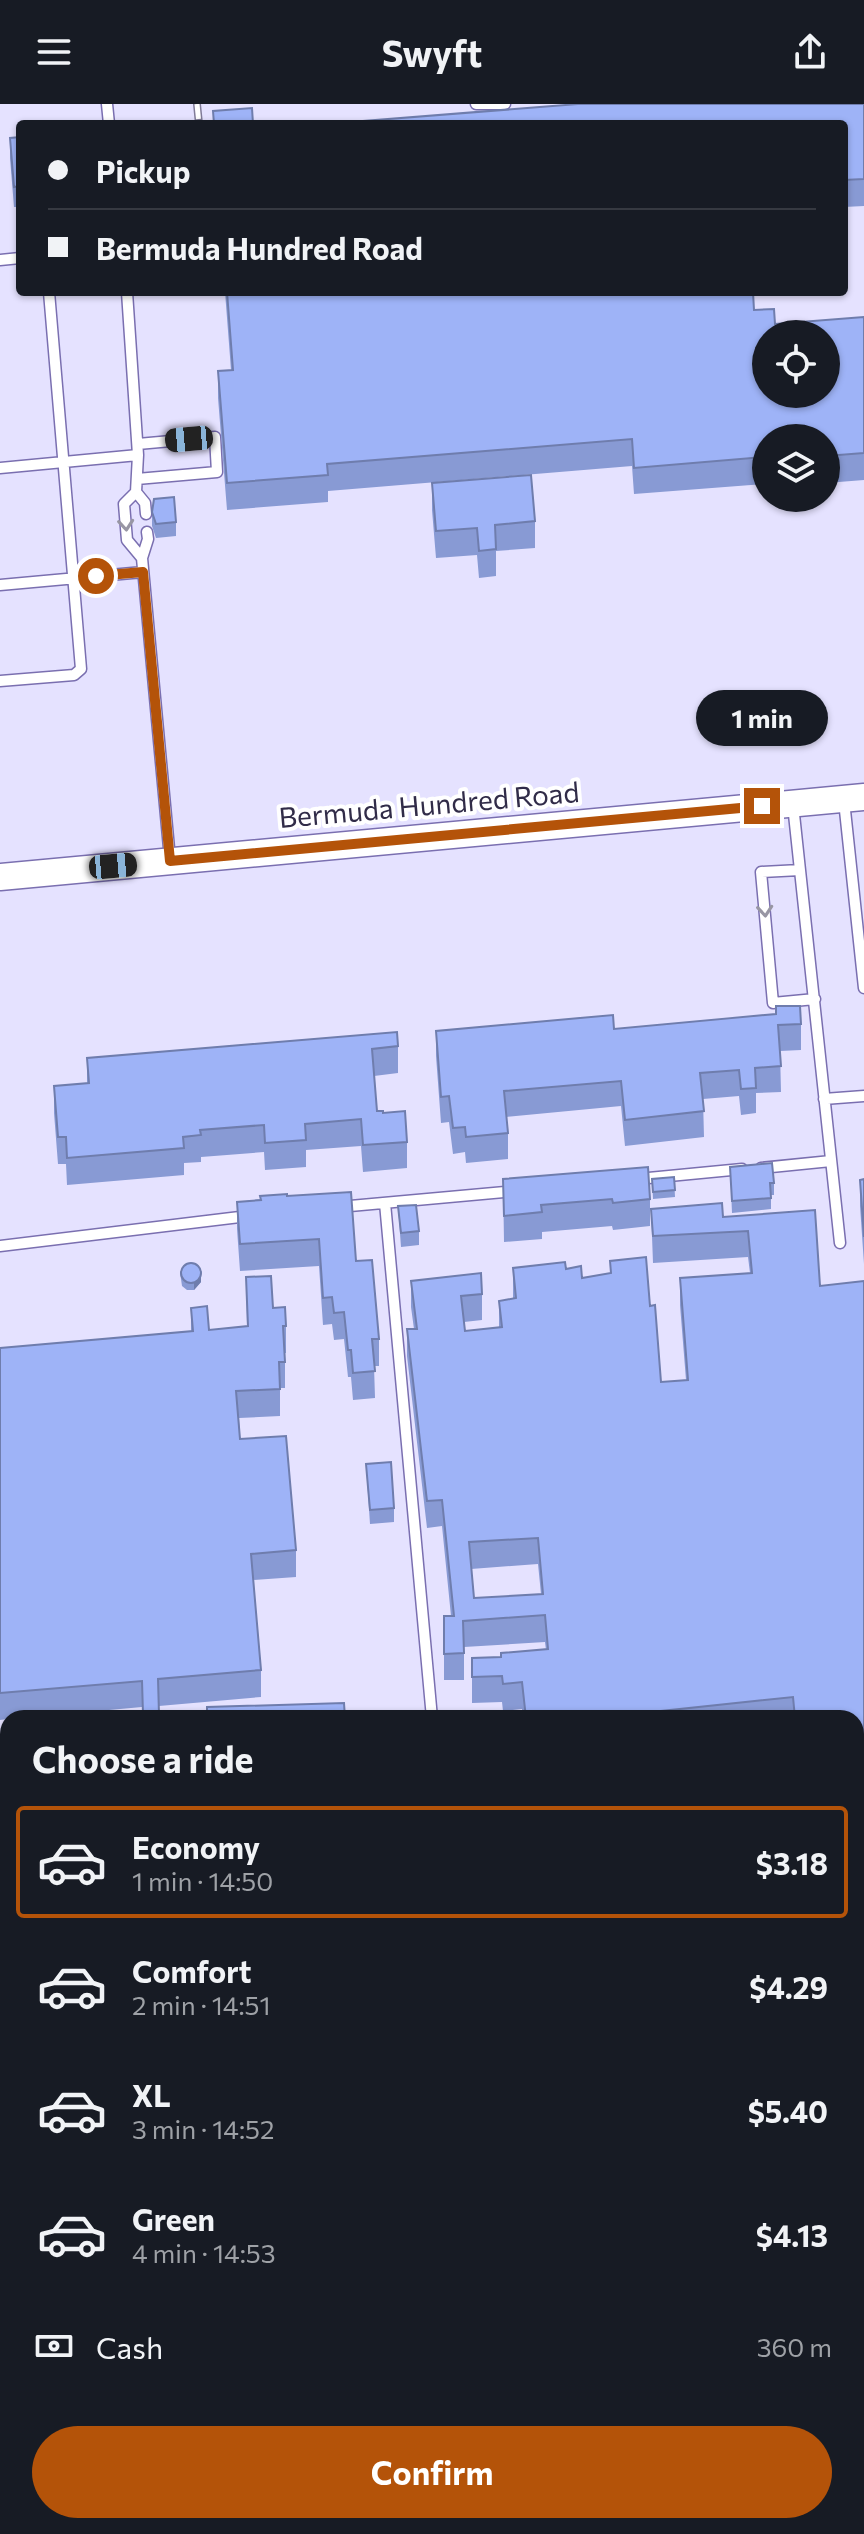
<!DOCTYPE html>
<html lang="en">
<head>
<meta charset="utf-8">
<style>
	:root { --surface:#171b24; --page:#242831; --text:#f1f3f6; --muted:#9ea1a6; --line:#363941; --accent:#b45309 }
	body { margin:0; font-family:Commissioner,sans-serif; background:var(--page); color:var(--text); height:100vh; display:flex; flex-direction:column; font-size:30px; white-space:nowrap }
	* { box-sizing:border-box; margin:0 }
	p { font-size:26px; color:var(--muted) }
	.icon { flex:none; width:44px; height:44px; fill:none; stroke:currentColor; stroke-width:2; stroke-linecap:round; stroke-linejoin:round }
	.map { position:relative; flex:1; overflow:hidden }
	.side { position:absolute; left:0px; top:1606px; width:864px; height:824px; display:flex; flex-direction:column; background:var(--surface); border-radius:24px 24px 0 0; box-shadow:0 2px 6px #0004 }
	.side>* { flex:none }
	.top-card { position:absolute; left:16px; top:16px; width:832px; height:176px; border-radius:8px; box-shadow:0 2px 6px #0004; display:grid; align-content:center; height:176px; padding:0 32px; background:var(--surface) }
	.buttons { position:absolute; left:752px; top:216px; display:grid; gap:16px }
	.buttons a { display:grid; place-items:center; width:88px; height:88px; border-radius:50%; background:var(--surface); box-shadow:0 2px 6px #0004; font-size:40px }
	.end { position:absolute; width:36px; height:36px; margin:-18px; border:10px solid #b45309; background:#fff; box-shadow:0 0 0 4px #fff }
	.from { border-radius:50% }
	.bubble { position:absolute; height:56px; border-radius:28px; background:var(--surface); box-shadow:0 2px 6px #0004; font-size:26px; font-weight:700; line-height:56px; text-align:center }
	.car { position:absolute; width:24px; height:48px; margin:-24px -12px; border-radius:10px; box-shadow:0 0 6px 2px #0007; background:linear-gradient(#222 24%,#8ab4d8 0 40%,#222 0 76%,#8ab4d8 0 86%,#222 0) }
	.top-card b { display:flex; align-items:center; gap:28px; height:76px; font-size:30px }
	.top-card b+b { border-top:2px solid var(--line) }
	.top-card i { width:20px; height:20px; background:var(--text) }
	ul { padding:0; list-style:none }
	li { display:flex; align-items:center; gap:24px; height:112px; margin:0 16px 12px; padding:0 16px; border:4px solid transparent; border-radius:8px }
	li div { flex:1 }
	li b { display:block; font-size:30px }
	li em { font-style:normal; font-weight:700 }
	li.active { border-color:var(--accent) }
	li>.icon { width:72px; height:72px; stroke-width:1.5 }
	h2 { padding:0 32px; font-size:36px; line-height:96px }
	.pay { display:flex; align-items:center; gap:20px; height:88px; padding:0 32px; font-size:30px }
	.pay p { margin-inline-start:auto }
	.button { display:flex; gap:16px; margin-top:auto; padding:16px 32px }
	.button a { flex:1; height:92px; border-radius:48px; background:var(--accent); color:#fff; font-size:32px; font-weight:700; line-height:92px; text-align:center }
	header { display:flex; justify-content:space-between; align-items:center; height:104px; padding:0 32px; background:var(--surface); font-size:36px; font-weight:700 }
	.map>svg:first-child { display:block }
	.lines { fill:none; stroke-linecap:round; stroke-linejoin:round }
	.service-casing { stroke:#7a6fb0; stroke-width:13 }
	.tertiary-casing { stroke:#7a6fb0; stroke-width:29 }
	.service { stroke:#fff; stroke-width:10 }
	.tertiary { stroke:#fff; stroke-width:26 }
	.rail-casing { stroke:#807b98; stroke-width:8 }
	.rail { stroke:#fff; stroke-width:5; stroke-dasharray:15; stroke-linecap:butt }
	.wall { fill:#889ad4; fill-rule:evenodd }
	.shaded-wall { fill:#6f7dad }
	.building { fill:#9eb3f7; stroke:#6f7dad; stroke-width:2; fill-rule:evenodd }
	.oneway { stroke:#9896a4 }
	.route { stroke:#b45309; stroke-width:10 }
	.labels { text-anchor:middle; stroke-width:8; stroke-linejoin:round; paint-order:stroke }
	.street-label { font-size:28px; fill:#312c48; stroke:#fff }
</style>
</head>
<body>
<header><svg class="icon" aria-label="menu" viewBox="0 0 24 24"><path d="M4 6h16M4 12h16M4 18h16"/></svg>Swyft<svg class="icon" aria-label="share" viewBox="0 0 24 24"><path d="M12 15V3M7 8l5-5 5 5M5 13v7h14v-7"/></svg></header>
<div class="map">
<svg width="864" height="2430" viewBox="0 0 864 2430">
	<rect width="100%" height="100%" fill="#e5e2ff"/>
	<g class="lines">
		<defs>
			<path id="service" d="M107 0 109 20
				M476 0H505
				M0 156 20 154
				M138 351 136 388 124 400 127 436 142 454
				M0 364 138 351 127 188
				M137 375 217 368 215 333 138 340
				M136 388 145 399 146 410
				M147 428 148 435 142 454 170 755
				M0 481 143 468
				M0 577 74 571 81 565 49 188
				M844 697 864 884
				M793 701 840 1139
				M800 766 761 768 773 899 815 895
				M824 995 864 992
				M761 1064 831 1057
				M638 1075 742 1065
				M385 1099 432 1614
				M339 1103 515 1087
				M0 1142 248 1112
				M0 1875H8
				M856 1882 864 1881
				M0 2202 8 2207
				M218 2422 223 2430
				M742 2422 743 2430
				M772 2422 778 2430"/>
			<path id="tertiary" d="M0 773 864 693"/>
		</defs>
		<use href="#service" class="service-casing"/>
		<use href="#tertiary" class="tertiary-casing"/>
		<use href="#service" class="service"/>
		<use href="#tertiary" class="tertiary"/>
		<defs>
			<path id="rail" d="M197 0 199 20"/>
		</defs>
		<use href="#rail" class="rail-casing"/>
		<use href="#rail" class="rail"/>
	</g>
	<path class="wall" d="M864 0V102L844 103V20Z
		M20 33V103H14L10 54V34Z
		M225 188H753L754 206 775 220 864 213V376L826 379V334H766V384L765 380 634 390 632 362 328 387V398L227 406 218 294V267L231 266Z
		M432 379 535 417V444L496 447V472L479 474 477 451 436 454 432 406Z
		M152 408 176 418V432L156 434 152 422Z
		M801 920V946L780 947 781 988 756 989V1009L741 1011 739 992 703 995 704 1033 625 1042 621 1002 506 1013 508 1029V1055L466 1059 465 1048 453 1050 449 1018 441 1019 436 952V927L614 925Z
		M398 942V969L374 972 377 1007 383 1009 407 1038V1064L363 1068 361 1042 306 1046V1063L265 1066 264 1048 201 1053V1058L184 1059V1071L67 1081 66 1060H58L54 1009V982L87 979V954Z
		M730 1063 774 1079V1091H771V1105L732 1109Z
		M674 1073 675 1093 653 1095 652 1075Z
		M503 1075 650 1095V1122L613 1126 612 1122 542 1128V1135L504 1138Z
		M864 1075V1160L860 1102V1076Z
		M287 1092 356 1157 379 1235V1262H374L375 1294 353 1296 351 1273H348L344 1235 334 1236 332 1220 323 1221 319 1162 240 1167 237 1125V1098Z
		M398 1102 419 1127V1141L401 1143Z
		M651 1105 723 1113 815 1106 820 1182 864 1177V1667L856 1668V1614H523L522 1605 503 1607 502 1598 472 1599V1554L501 1553 546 1546 545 1538 464 1543V1576H444V1512H451L442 1422 427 1424 407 1252V1225H414L411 1203V1177L482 1190V1216L464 1218 465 1227 499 1223V1197L513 1195V1164L566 1165 582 1174 610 1170V1157L650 1202 661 1278 686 1276 680 1201V1174L750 1169 748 1153 653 1159ZM538 1460 541 1490 474 1494 471 1465Z
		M180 1168 201 1178 194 1186H187L182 1182Z
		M246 1173 273 1204 286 1222V1249H285V1284H280V1312L239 1314 240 1335 296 1446V1473L253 1476 261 1566V1593L159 1602V1614H142V1603L21 1614H8V1615L0 1616V1244L191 1227V1204L209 1226 247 1222Z
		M366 1360 394 1404V1418L370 1420Z"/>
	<path class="shaded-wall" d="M201 1171V1178L194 1186V1178Z
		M8 1980V1994L0 1996V1982Z"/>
	<path class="building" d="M578 0H864V75L844 76V20H325Z
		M252 4 253 20H214L213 7Z
		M37 18V20H22V19Z
		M20 33V82L14 83 10 34Z
		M227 188H753L754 206 774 205 775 220 864 213V349L826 352V334H766V357L765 353 634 364 632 335 327 360 328 371 227 379 218 267 233 266ZM766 230H826V290H766Z
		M531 371 535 417 495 421 496 445 479 447 477 424 436 427 432 379Z
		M174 393 176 418 156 420 152 408 154 395Z
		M776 902H800L801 920 778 921 781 962 755 964 756 984 741 985 739 966 700 969 704 1007 625 1016 621 977 504 987 508 1029 466 1033 465 1023 453 1024 449 992 441 993 436 927 613 911 614 925 776 910Z
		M397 928 398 942 372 945 377 1007H383V1009L405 1007 407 1038 363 1041 361 1015 305 1020 306 1036 265 1039 264 1021 200 1026 201 1031 183 1033 184 1044 67 1054 66 1033H58L54 982 89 979 87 954Z
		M772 1059 774 1079H770L771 1094 732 1097 730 1063Z
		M648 1063 650 1095 613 1099 612 1095 541 1101 542 1108 504 1112 503 1075Z
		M674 1073 675 1086 653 1088 652 1075Z
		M864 1075V1133L860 1076Z
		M351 1088 356 1157 372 1156 379 1235H372L375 1267 353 1269 351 1246H348L344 1208 334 1209 332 1193 323 1194 319 1135 240 1140 237 1098 261 1096 260 1092 287 1090V1092Z
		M722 1099 723 1113 815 1106 820 1182 864 1177V1641H856V1614H795L793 1593 643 1609 644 1614H526L522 1578 503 1580 502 1572 472 1573V1554L501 1553V1549L548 1545 545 1511 463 1517 464 1549 444 1550V1512H454L442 1396 427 1397 407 1225H417L411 1177 481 1169 482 1190 461 1192 465 1227 502 1223 499 1197 516 1194 513 1164 565 1158 566 1165 581 1162 582 1174 611 1169 610 1157 646 1153 650 1202 655 1201 661 1278 688 1276 680 1174 752 1169 748 1127 653 1132 651 1105ZM538 1434 543 1490 474 1494 469 1438Z
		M416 1101 419 1127 401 1129 398 1102Z
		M181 1169a10 10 0 1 1 20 0a10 10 0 1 1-20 0Z
		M271 1172 273 1204 285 1203 286 1222H283L285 1258H279L280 1285 236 1287 240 1335 286 1332 296 1446 251 1450 261 1566 158 1575 159 1610H143L142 1577 0 1589V1244L193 1227 191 1204 207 1202 209 1226 248 1222 246 1173Z
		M391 1358 394 1404 370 1406 366 1360Z
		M344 1599 345 1614H207V1603Z
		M0 1951 8 1979 0 1982Z"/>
	<defs><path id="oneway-chevron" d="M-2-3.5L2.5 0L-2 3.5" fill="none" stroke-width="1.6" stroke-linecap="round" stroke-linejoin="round" transform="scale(2)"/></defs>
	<g class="oneway">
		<use href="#oneway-chevron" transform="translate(126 421) rotate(85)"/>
		<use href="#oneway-chevron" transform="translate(765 807) rotate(85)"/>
	</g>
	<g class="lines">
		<path class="route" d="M96 472 143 468 170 757 762 702"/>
	</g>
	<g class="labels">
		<g class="street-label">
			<text transform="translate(429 701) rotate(-5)" y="10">Bermuda Hundred Road</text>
		</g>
	</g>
</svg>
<div class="buttons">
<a><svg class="icon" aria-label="locate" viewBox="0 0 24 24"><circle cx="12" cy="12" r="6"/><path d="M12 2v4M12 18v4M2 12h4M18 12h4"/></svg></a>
<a><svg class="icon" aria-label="layers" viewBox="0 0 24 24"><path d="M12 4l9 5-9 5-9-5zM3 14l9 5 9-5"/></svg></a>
</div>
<i class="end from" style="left:96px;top:472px"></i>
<i class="end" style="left:762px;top:702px"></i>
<div class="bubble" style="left:696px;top:586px;width:132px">1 min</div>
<i class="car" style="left:189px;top:335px;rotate:265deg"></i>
<i class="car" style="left:113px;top:762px;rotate:85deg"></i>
<div class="top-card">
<b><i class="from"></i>Pickup</b>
<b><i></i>Bermuda Hundred Road</b>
</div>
<section class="side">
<h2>Choose a ride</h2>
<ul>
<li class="active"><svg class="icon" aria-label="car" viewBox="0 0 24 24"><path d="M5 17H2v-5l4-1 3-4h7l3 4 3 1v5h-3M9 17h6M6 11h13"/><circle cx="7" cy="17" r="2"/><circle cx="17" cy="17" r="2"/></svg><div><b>Economy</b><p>1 min · 14:50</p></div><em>$3.18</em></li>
<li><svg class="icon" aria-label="car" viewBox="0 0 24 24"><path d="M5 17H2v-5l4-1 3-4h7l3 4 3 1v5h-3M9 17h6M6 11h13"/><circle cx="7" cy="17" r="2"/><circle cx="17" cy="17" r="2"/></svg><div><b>Comfort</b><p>2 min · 14:51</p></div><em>$4.29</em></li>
<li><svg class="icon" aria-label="car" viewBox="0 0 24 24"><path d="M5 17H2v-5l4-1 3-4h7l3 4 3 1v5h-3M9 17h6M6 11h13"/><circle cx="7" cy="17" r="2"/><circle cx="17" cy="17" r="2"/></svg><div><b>XL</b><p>3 min · 14:52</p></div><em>$5.40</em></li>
<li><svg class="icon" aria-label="car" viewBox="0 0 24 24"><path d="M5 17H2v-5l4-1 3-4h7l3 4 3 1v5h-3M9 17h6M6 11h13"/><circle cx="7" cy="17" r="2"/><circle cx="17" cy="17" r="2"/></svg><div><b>Green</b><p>4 min · 14:53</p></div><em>$4.13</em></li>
</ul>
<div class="pay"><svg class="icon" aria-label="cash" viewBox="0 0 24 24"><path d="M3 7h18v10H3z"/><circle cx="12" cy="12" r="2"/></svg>Cash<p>360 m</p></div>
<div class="button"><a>Confirm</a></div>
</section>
</div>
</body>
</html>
